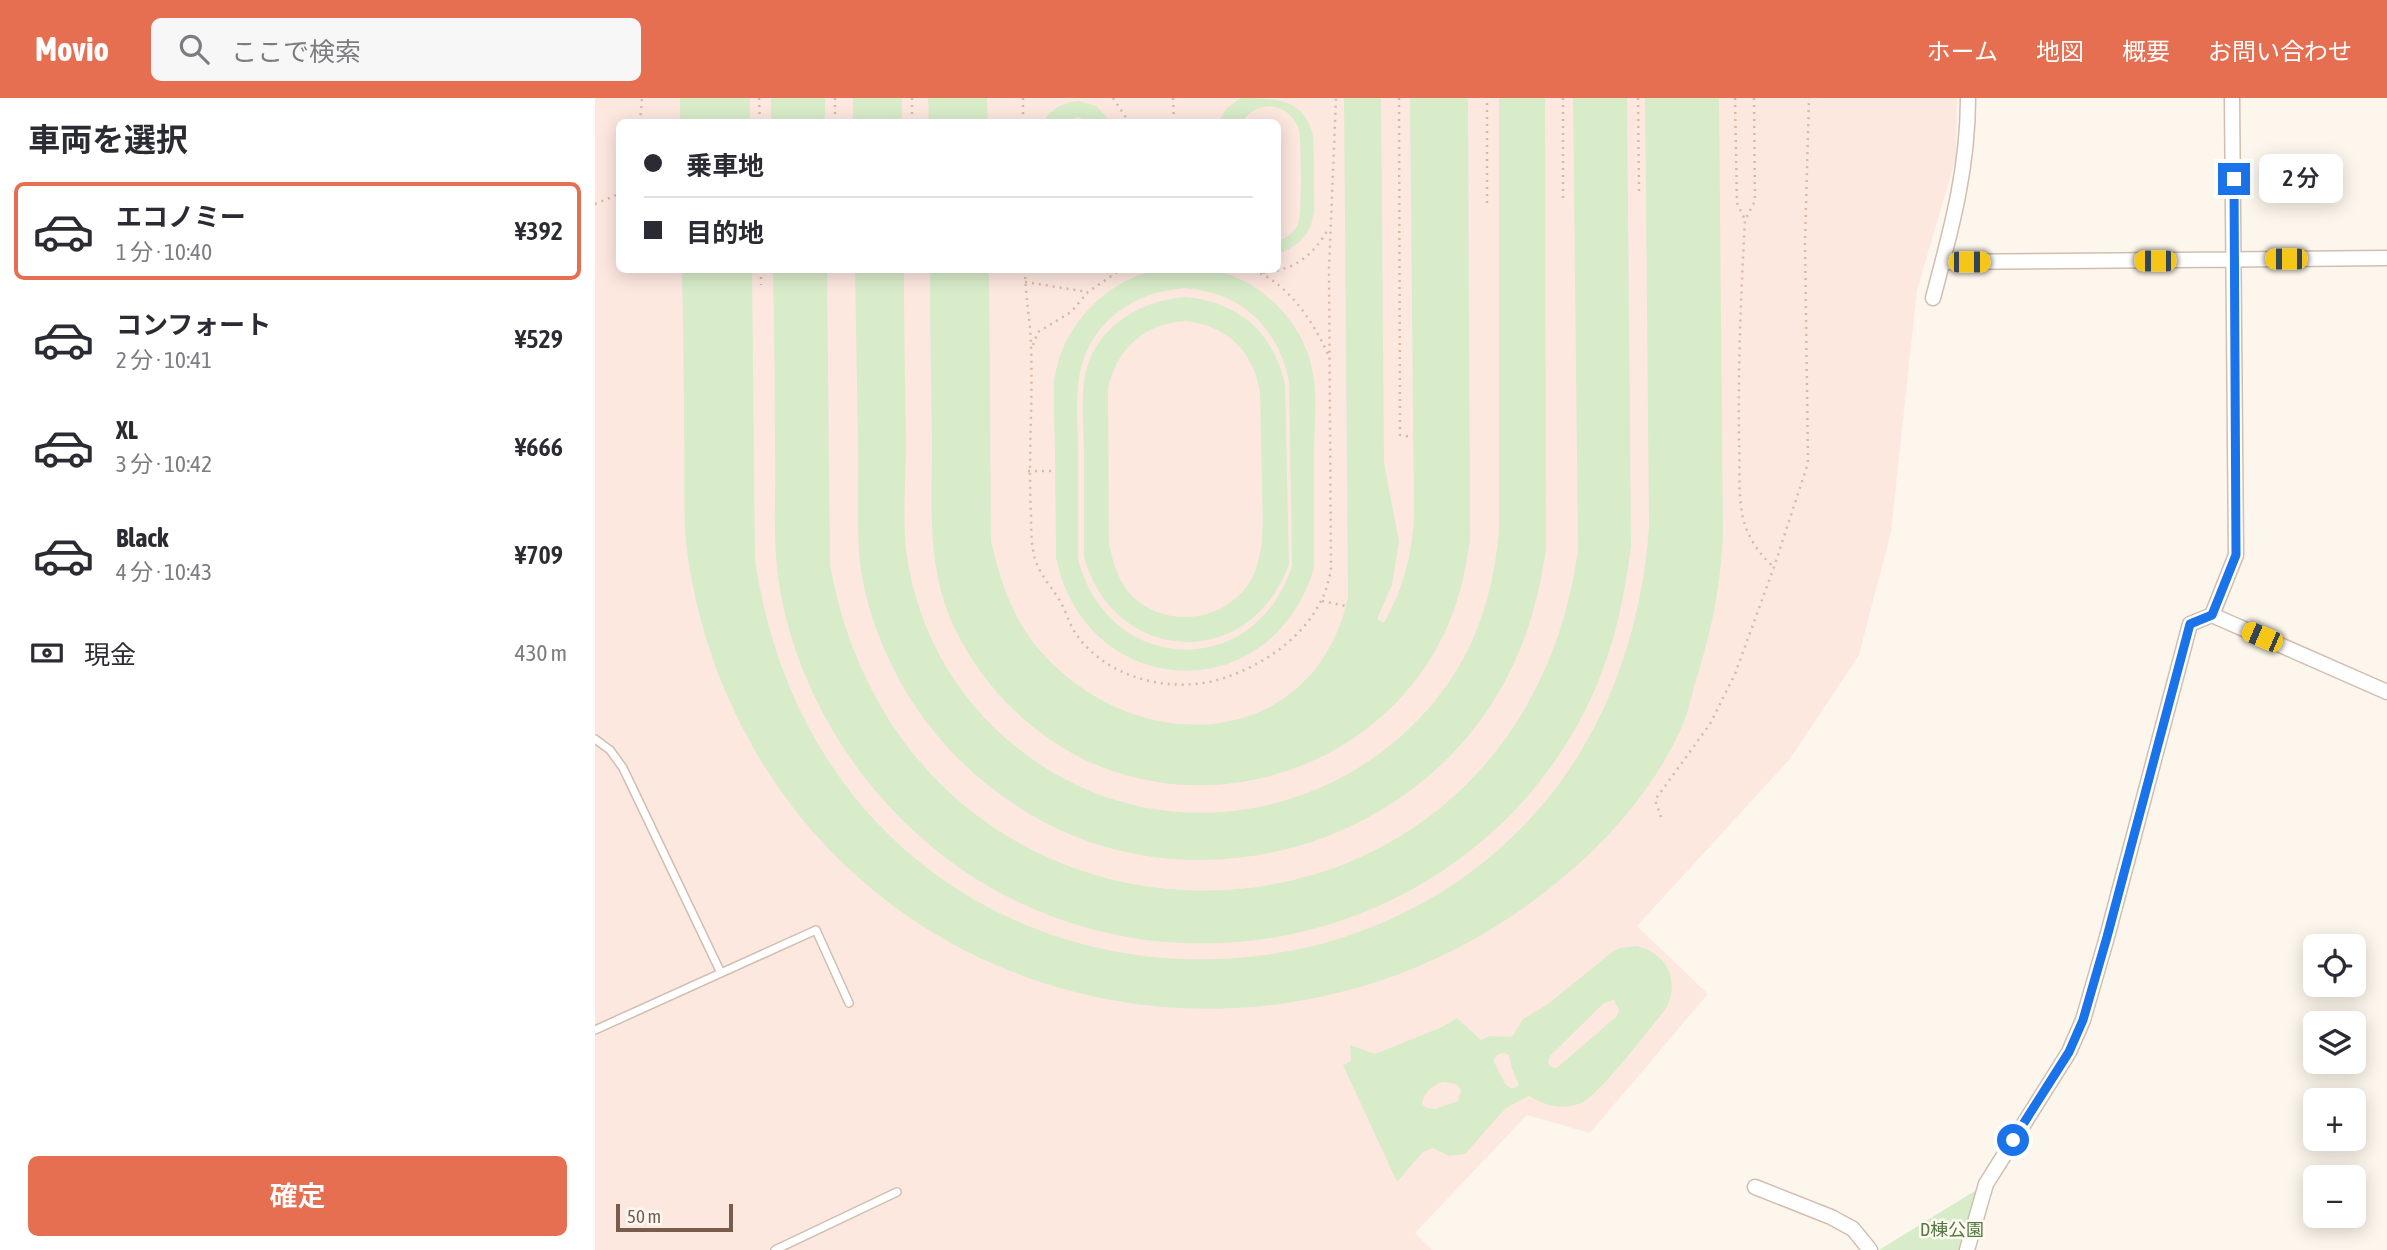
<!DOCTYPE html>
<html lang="ja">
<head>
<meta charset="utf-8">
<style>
	:root { --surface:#fff; --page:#f7f7f7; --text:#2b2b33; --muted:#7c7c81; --line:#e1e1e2; --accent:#e76f51 }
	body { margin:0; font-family:"Asap Condensed","Noto Sans JP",sans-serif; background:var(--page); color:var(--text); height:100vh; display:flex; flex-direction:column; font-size:26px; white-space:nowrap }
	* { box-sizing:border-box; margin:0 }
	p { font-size:23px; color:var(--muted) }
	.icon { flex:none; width:38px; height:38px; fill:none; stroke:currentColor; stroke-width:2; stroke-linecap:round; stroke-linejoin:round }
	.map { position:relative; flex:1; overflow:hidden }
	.details { display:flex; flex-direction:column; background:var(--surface); width:595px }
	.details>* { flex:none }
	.banner { position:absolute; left:21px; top:21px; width:665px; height:154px; border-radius:10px; box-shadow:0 4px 18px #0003; display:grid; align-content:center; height:154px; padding:0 28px; background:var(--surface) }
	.buttons { position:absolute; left:1708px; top:836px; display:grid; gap:14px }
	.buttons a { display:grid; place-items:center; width:63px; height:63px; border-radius:10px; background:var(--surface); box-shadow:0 4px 18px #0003; font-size:35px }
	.scale { position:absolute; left:21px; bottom:18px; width:117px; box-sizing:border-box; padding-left:7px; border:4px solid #7a5c4d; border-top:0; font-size:19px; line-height:24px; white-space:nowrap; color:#7a5c4d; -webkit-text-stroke:5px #fffaf3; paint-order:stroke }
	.end { position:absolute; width:32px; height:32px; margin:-16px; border:9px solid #1a73e8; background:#fff; box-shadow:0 0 0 4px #fff }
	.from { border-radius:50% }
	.bubble { position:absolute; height:49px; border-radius:10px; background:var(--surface); box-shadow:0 4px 18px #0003; font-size:23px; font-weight:600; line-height:49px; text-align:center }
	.car { position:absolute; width:21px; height:42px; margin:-21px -10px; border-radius:9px; box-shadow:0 0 5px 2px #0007; background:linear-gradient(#f5c518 24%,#345 0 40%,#f5c518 0 76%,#345 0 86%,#f5c518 0) }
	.banner b { display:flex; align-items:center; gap:24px; height:66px; font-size:26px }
	.banner b+b { border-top:2px solid var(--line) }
	.banner i { width:18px; height:18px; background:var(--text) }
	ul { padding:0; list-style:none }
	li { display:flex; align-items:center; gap:21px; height:98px; margin:0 14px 10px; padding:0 14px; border:4px solid transparent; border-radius:10px }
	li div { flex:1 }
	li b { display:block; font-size:26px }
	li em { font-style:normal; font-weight:600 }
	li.selected { border-color:var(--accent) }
	li>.icon { width:63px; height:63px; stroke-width:1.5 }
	h2 { padding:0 28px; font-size:32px; line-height:84px }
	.pay { display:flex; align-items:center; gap:18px; height:77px; padding:0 28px; font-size:26px }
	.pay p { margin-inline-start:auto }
	.action { display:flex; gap:14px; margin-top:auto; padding:14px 28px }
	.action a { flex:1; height:80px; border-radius:10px; background:var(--accent); color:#fff; font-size:28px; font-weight:600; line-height:80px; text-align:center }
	header { display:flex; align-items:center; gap:42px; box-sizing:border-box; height:98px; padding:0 35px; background:var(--accent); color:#fff }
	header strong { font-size:33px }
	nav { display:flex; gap:38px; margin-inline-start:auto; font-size:24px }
	.search { width:490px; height:63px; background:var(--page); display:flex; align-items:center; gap:18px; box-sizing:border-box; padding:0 24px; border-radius:10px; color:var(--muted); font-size:26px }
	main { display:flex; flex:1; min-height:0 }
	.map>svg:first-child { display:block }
	.commercial { fill:#fde8e0; fill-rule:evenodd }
	.green { fill:#d8ecc9; fill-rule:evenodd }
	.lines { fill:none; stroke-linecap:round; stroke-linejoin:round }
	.service-casing { stroke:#d1beb0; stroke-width:10 }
	.minor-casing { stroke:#d1beb0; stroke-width:17 }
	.path { stroke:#d9b8a5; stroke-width:2.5; stroke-dasharray:2 5; stroke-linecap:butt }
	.service { stroke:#fff; stroke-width:7 }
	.minor { stroke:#fff; stroke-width:14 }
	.route { stroke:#1a73e8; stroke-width:9 }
	.labels { text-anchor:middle; stroke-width:5; stroke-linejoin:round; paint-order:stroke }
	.park-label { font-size:18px; fill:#537a41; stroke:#fffaf3 }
</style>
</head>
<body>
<header>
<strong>Movio</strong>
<div class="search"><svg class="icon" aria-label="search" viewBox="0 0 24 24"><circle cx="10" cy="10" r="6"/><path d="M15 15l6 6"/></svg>ここで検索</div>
<nav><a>ホーム</a><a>地図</a><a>概要</a><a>お問い合わせ</a></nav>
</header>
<main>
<section class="details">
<h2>車両を選択</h2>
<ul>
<li class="selected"><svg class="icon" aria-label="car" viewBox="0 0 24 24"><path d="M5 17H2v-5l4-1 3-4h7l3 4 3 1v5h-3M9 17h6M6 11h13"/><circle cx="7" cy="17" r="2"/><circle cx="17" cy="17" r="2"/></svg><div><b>エコノミー</b><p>1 分 · 10:40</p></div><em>¥392</em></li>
<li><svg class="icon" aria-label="car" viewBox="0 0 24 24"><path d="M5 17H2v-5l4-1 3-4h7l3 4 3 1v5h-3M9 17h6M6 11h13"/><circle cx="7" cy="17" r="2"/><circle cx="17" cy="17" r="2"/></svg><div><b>コンフォート</b><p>2 分 · 10:41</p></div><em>¥529</em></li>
<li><svg class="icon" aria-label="car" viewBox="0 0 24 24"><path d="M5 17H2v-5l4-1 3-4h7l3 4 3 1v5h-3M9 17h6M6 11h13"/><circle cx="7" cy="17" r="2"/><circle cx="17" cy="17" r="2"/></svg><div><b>XL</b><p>3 分 · 10:42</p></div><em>¥666</em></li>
<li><svg class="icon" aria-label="car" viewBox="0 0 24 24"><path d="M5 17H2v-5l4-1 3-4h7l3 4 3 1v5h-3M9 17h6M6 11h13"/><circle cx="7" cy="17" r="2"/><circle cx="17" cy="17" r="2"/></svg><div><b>Black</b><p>4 分 · 10:43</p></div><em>¥709</em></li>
</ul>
<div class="pay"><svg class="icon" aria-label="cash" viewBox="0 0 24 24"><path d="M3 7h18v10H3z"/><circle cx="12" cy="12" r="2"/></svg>現金<p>430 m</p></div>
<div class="action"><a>確定</a></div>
</section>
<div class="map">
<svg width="1792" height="1152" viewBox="0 0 1792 1152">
	<rect width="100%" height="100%" fill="#fdf6ec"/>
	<path class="commercial" d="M0 0H1362L1361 60 1322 192 1296 434 1264 557 1194 662 1042 828 1113 896 995 1035 932 1017 820 1135 837 1152H0ZM24 24H682V172H24Z"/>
	<path class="green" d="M85 0H155V24H85Z
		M176 0H230V24H176Z
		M258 0H307V24H258Z
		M333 0H392L393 24H334Z
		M645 0C682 0 708 0 718 37 719 54 719 70 719 87 720 120 720 140 686 155L683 156V143C691 140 699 135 703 126 707 116 707 39 703 29 692 3 661 2 647 24H623L632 10Z
		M749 0H786L789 365 804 443 797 487 782 521 789 525C808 491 816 460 819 421L815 0H873L875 442C870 476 863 509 847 540 782 670 619 724 488 661 432 633 386 586 359 529 331 468 337 408 337 344 336 286 335 229 335 172H394L396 443C406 486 419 525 450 558 545 661 718 653 753 500Z
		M904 0H950L951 451C944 499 932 544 908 587 819 748 607 810 445 722 382 687 330 635 298 570 282 537 269 501 265 465 261 426 264 386 263 347 262 289 261 230 260 172H309C309 228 310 285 311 341 311 378 307 423 312 459 317 493 329 528 345 558 378 619 431 666 495 693 633 750 796 691 868 561 890 521 900 477 904 432Z
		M978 0H1032L1036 447C1030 499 1019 550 997 598 892 827 607 914 391 787 314 741 253 672 216 591 199 553 186 511 182 470 178 431 181 391 180 352 180 292 179 232 178 172H232L235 467C315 908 921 899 983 452Z
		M1050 0H1124L1128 437C1125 493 1116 536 1099 589 1096 600 1093 613 1089 624 1057 699 996 762 930 809 655 1004 267 911 131 595 111 548 97 496 91 445 88 409 90 372 89 336 89 281 88 226 87 172H157L160 462C243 1013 1014 986 1054 429Z
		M484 3 501 8 516 24H498L483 19 467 24H448C457 10 468 4 484 3Z
		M564 172C582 172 604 168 622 173 672 185 714 231 719 283 722 307 719 333 719 358 719 395 719 433 719 470 677 613 490 604 461 459 461 425 460 391 460 357 460 334 458 310 459 287 464 231 509 182 564 172ZM590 190C647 195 682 228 694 283L697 468C660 583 513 578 483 461 483 425 483 390 483 354 483 328 480 299 485 274 496 223 540 193 590 190Z
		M591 199C645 205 678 234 690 286L694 466C656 574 519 568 489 459 489 424 489 390 489 356 489 333 486 308 489 285 495 233 542 202 591 199ZM591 223C633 228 659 254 665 295 666 326 666 356 667 386 667 416 671 447 659 476 638 522 574 534 537 498 523 483 518 465 514 445L513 291C521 251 550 225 591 223Z
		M1042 848C1073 856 1086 884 1070 912 1054 931 1004 998 986 1005 967 1013 950 1007 934 998L911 1010 870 1056 854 1058 838 1050 828 1054 802 1084 748 967 756 963 755 947 780 956 847 929 862 920 886 942 895 938 917 939 928 921 953 906 1017 854 1025 850ZM1019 902 1024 912 1022 918 964 968 960 970 955 968 953 964 955 958 1009 905ZM909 955 914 957 917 971 924 987 917 991 910 986 898 962 903 956ZM847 984 861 986 866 992 863 1003 840 1011 832 1010 827 1006C829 994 837 988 847 984Z
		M1391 1086 1372 1152H1284Z"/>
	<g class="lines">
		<defs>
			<path id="service" d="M0 641 15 652 28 670 126 875
				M0 932 221 832 254 905
				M180 1152 302 1094"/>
			<path id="minor" d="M1348 164 1792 160
				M1338 200C1356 132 1373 72 1373 0
				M1617 517 1641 457 1637 0
				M1160 1089 1236 1119 1258 1131 1275 1152
				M1372 1152 1391 1086 1474 954 1488 922 1512 839 1595 526 1617 517 1792 594"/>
		</defs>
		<use href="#service" class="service-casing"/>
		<use href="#minor" class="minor-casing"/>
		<path class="path" d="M164 0 165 24
			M240 0V24
			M317 0V24
			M428 0V24
			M518 0 534 24
			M578 0 579 24
			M804 0 805 337 818 339
			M968 0V102
			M1043 0 1044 93
			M1140 0 1142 105 1150 122
			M1159 0 1160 103 1150 122C1146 195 1143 267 1144 341 1145 365 1143 391 1147 415 1150 435 1164 457 1179 469
			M45 24 47 0
			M892 105V0
			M0 106 24 96
			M166 172V187
			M430 172C430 198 436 224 436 251 438 306 433 360 436 415 436 427 436 440 438 452 441 473 454 485 465 503 471 513 474 526 481 536 512 581 578 597 629 580 668 567 707 541 726 503 731 495 733 483 736 473L734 171 741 0
			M659 172C695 188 717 222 733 256
			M668 175C702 171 717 158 734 130
			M430 184 493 194
			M438 247 443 234 476 214 493 194 525 172
			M433 373H460
			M727 503 751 508
			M1066 719 1060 702 1115 626 1140 576 1179 469 1213 365 1210 143 1214 0"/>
		<use href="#service" class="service"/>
		<use href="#minor" class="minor"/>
	</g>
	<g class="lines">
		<path class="route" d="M1418 1042 1474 954 1488 922 1512 839 1595 526 1617 517 1641 457 1639 81"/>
	</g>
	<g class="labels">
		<g class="park-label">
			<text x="1357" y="1138">D棟公園</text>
		</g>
	</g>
</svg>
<div class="buttons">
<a><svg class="icon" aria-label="locate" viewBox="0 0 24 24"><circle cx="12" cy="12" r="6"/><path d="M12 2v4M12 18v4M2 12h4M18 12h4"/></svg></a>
<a><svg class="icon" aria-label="layers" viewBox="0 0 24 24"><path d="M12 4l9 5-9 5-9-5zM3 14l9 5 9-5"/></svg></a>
<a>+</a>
<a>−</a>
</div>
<div class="scale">50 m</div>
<i class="end from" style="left:1418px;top:1042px"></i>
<i class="end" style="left:1639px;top:81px"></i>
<div class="bubble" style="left:1664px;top:56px;width:84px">2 分</div>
<i class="car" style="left:1691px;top:161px;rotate:270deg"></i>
<i class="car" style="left:1560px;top:163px;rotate:270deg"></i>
<i class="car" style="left:1374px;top:164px;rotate:90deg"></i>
<i class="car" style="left:1667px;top:539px;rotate:293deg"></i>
<div class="banner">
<b><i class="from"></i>乗車地</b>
<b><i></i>目的地</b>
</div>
</div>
</main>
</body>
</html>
